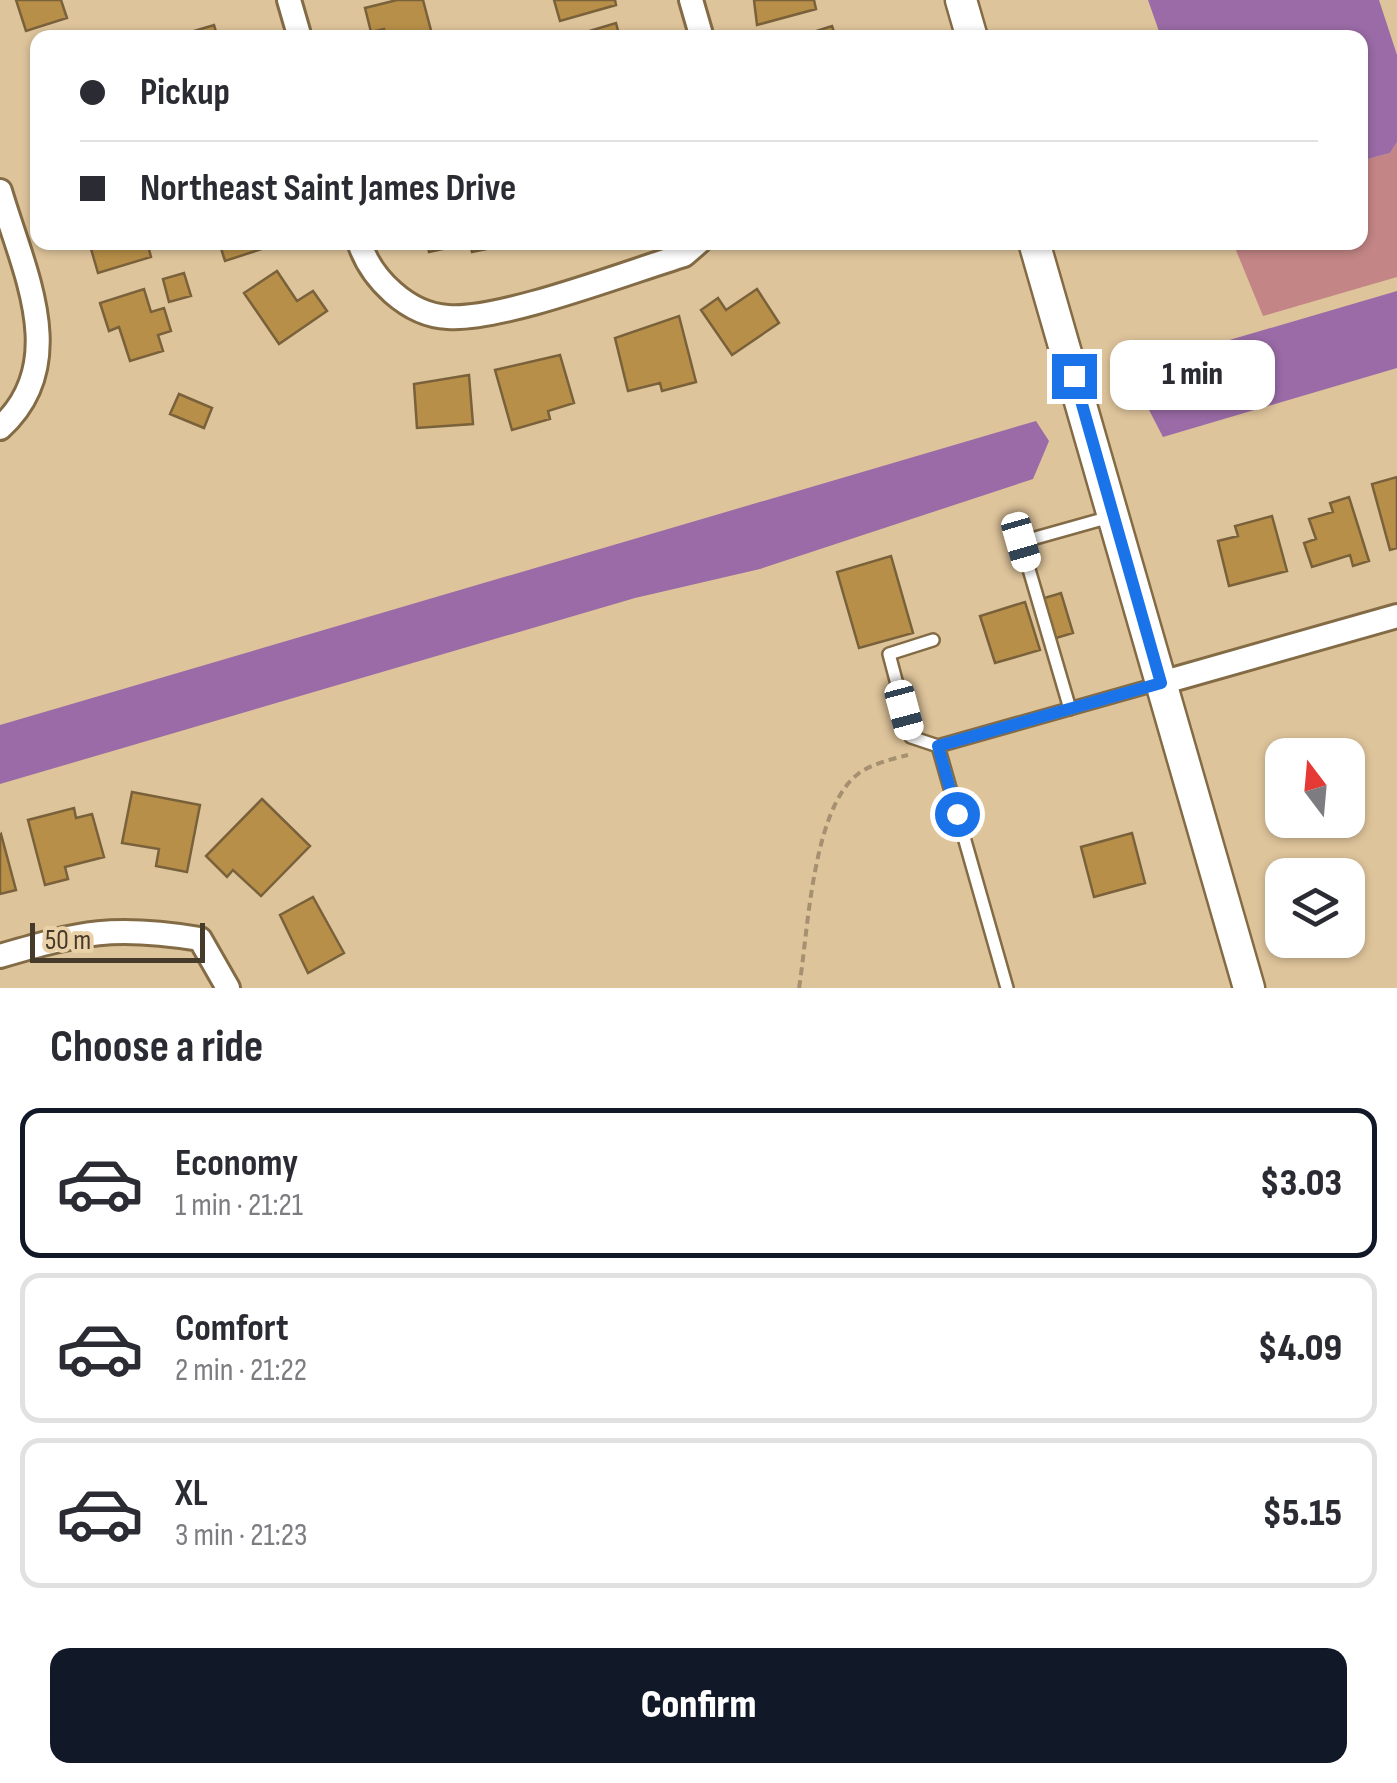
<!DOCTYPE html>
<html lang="en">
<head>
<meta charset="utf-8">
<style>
	:root { --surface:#fff; --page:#f7f7f7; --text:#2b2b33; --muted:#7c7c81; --line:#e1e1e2; --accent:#111827 }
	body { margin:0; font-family:"Sofia Sans Condensed",sans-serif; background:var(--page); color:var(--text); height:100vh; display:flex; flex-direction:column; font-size:38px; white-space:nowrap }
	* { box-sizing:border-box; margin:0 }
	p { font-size:32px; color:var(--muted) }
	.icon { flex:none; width:55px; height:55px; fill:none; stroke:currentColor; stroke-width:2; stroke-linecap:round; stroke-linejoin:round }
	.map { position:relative; height:988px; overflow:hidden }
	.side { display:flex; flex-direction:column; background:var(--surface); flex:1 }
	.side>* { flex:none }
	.banner { position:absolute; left:30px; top:30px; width:1338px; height:220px; border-radius:20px; box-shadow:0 2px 8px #0004; display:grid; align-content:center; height:220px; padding:0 50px; background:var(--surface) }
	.needle { width:65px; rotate:344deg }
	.controls { position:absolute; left:1265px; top:738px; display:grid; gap:20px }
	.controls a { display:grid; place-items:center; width:100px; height:100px; border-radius:20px; background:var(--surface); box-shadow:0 2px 8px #0004; font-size:50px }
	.scale { position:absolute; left:30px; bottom:25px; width:175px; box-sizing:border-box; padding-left:10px; border:5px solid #463b2b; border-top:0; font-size:28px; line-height:35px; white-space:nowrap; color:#463b2b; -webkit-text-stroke:8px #ebd1a8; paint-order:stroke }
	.end { position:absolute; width:45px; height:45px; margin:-22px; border:12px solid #1a73e8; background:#fff; box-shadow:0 0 0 5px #fff }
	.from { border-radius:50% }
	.bubble { position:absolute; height:70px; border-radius:20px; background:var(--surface); box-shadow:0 2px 8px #0004; font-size:32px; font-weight:800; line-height:70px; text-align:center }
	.car { position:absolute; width:30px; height:60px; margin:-30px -15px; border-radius:12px; box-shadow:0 0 8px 2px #0007; background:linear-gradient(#fff 24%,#345 0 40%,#fff 0 76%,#345 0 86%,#fff 0) }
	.banner b { display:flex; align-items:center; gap:35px; height:95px; font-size:38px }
	.banner b+b { border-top:2px solid var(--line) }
	.banner i { width:25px; height:25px; background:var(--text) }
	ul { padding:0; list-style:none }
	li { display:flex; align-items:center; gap:30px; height:150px; margin:0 20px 15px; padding:0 30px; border:5px solid var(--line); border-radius:20px }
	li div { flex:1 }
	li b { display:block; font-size:38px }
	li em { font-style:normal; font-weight:800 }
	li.on { border-color:var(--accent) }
	li>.icon { width:90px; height:90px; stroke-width:1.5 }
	h2 { padding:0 50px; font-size:45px; line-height:120px }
	.primary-button { display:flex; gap:20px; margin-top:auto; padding:20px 50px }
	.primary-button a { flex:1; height:115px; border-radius:20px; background:var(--accent); color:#fff; font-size:40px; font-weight:800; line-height:115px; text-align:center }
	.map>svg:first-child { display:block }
	.green { fill:#c38585 }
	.water { fill:#9a6ba6 }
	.building { fill:#b88f48; stroke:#79613b; stroke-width:2.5 }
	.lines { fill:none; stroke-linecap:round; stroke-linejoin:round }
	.service-casing { stroke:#836b45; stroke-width:16 }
	.minor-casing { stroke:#836b45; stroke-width:28 }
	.secondary-casing { stroke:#836b45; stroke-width:35 }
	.path { stroke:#a59071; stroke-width:4; stroke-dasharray:8 5; stroke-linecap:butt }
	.service { stroke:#fff; stroke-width:11 }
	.minor { stroke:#fff; stroke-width:22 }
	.secondary { stroke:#fff; stroke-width:30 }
	.route { stroke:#1a73e8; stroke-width:12 }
</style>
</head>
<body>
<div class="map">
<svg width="1397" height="988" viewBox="0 0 1397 988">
	<rect width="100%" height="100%" fill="#dec49b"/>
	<path class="green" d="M1397 142V277L1263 316 1233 243 1360 242V161L1390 153Z"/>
	<path class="water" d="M1148 0H1379L1397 55V142L1390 153 1360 161V38L1161 37Z
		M1397 291V368L1163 437 1148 408 1144 365Z
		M1036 421 1049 441 1033 479 760 569 635 598 0 784V725Z"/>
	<path class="building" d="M16 0H61L67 18 26 31Z
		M397 0H423L433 38H386L384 29 371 32 365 8Z
		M554 0H615L616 5 560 21Z
		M754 0H814L816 9 757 25Z
		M616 23 620 38H566Z
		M214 25 218 38H174V37Z
		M832 26 836 38H794Z
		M89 242H147L151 257 98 273Z
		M219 242H283L225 261Z
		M427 242H495L496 247 472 252 470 243 429 252Z
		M277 271 297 301 313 291 327 311 279 344 244 293Z
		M184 273 191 296 169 302 163 279Z
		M144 289 151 312 164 308 171 331 158 335 163 351 130 361 119 327 109 331 100 303Z
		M757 289 779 323 732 355 701 310 718 298 726 310Z
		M679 316 696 382 662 391 660 383 628 391 615 338Z
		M560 355 574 403 548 411 550 419 512 430 495 370Z
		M469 375 473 424 417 428 414 384Z
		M179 394 212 408 204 428 170 414Z
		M1397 477V548L1390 550 1372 484Z
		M1349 497 1369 561 1353 566 1350 555 1312 567 1304 543 1316 539 1309 519 1333 512 1330 503Z
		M1272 516 1287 571 1229 586 1218 541 1238 536 1235 526Z
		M891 556 913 633 859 648 837 572Z
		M1061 593 1073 633 1053 639 1041 599Z
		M1025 602 1040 650 995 663 980 616Z
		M132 792 200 805 187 872 156 866 159 849 122 843Z
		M262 799 310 846 261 896 233 870 227 877 206 856Z
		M74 808 76 818 92 814 104 857 65 867 68 879 45 885 28 820Z
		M1132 833 1145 883 1094 897 1081 847Z
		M1 834 16 890 0 894V835Z
		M313 897 344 953 308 973 280 915Z"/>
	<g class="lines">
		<defs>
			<path id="service" d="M933 640 889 654 911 737 938 746 1161 683
				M1070 709 1021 542 1110 517
				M938 746 1007 988"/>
			<path id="minor" d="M289 0 300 38
				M691 0 702 38
				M0 191C23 270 72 363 0 428
				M359 242C371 279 408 315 448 317 501 321 628 272 684 255L699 242
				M1161 683 1397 616
				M0 956C82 932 114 925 200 939L228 988"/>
			<path id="secondary" d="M961 0 972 38
				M1034 242 1249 988"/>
		</defs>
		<use href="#service" class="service-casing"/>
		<use href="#minor" class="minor-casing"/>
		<use href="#secondary" class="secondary-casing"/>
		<path class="path" d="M799 988C808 933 812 809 858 774 871 764 892 759 908 755"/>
		<use href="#service" class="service"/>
		<use href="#minor" class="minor"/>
		<use href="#secondary" class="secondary"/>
	</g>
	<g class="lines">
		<path class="route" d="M957 814 938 746 1161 683 1074 376"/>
	</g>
</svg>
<div class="controls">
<a><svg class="needle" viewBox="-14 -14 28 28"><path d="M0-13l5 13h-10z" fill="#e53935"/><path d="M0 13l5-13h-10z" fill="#7c7c81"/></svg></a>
<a><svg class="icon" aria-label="layers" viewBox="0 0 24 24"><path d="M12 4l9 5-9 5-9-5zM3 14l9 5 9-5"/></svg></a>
</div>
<div class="scale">50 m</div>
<i class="end from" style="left:957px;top:814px"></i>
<i class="end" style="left:1074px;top:376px"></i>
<div class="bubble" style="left:1110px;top:340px;width:165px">1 min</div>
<i class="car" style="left:1021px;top:542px;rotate:164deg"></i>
<i class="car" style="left:904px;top:710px;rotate:165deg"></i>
<div class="banner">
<b><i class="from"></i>Pickup</b>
<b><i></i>Northeast Saint James Drive</b>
</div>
</div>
<section class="side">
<h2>Choose a ride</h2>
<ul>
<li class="on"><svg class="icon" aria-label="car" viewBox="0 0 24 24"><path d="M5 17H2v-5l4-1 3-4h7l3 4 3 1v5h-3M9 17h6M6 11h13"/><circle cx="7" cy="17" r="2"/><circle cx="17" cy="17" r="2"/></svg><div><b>Economy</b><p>1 min · 21:21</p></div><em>$3.03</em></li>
<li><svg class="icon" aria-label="car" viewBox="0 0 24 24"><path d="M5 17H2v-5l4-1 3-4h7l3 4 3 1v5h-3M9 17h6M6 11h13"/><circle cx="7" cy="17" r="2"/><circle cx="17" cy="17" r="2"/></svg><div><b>Comfort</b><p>2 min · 21:22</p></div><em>$4.09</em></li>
<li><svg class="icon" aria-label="car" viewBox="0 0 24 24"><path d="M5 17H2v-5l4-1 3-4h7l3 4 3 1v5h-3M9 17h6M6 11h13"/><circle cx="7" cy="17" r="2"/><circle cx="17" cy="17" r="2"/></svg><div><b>XL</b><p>3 min · 21:23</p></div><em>$5.15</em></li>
</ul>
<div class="primary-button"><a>Confirm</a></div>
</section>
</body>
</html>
